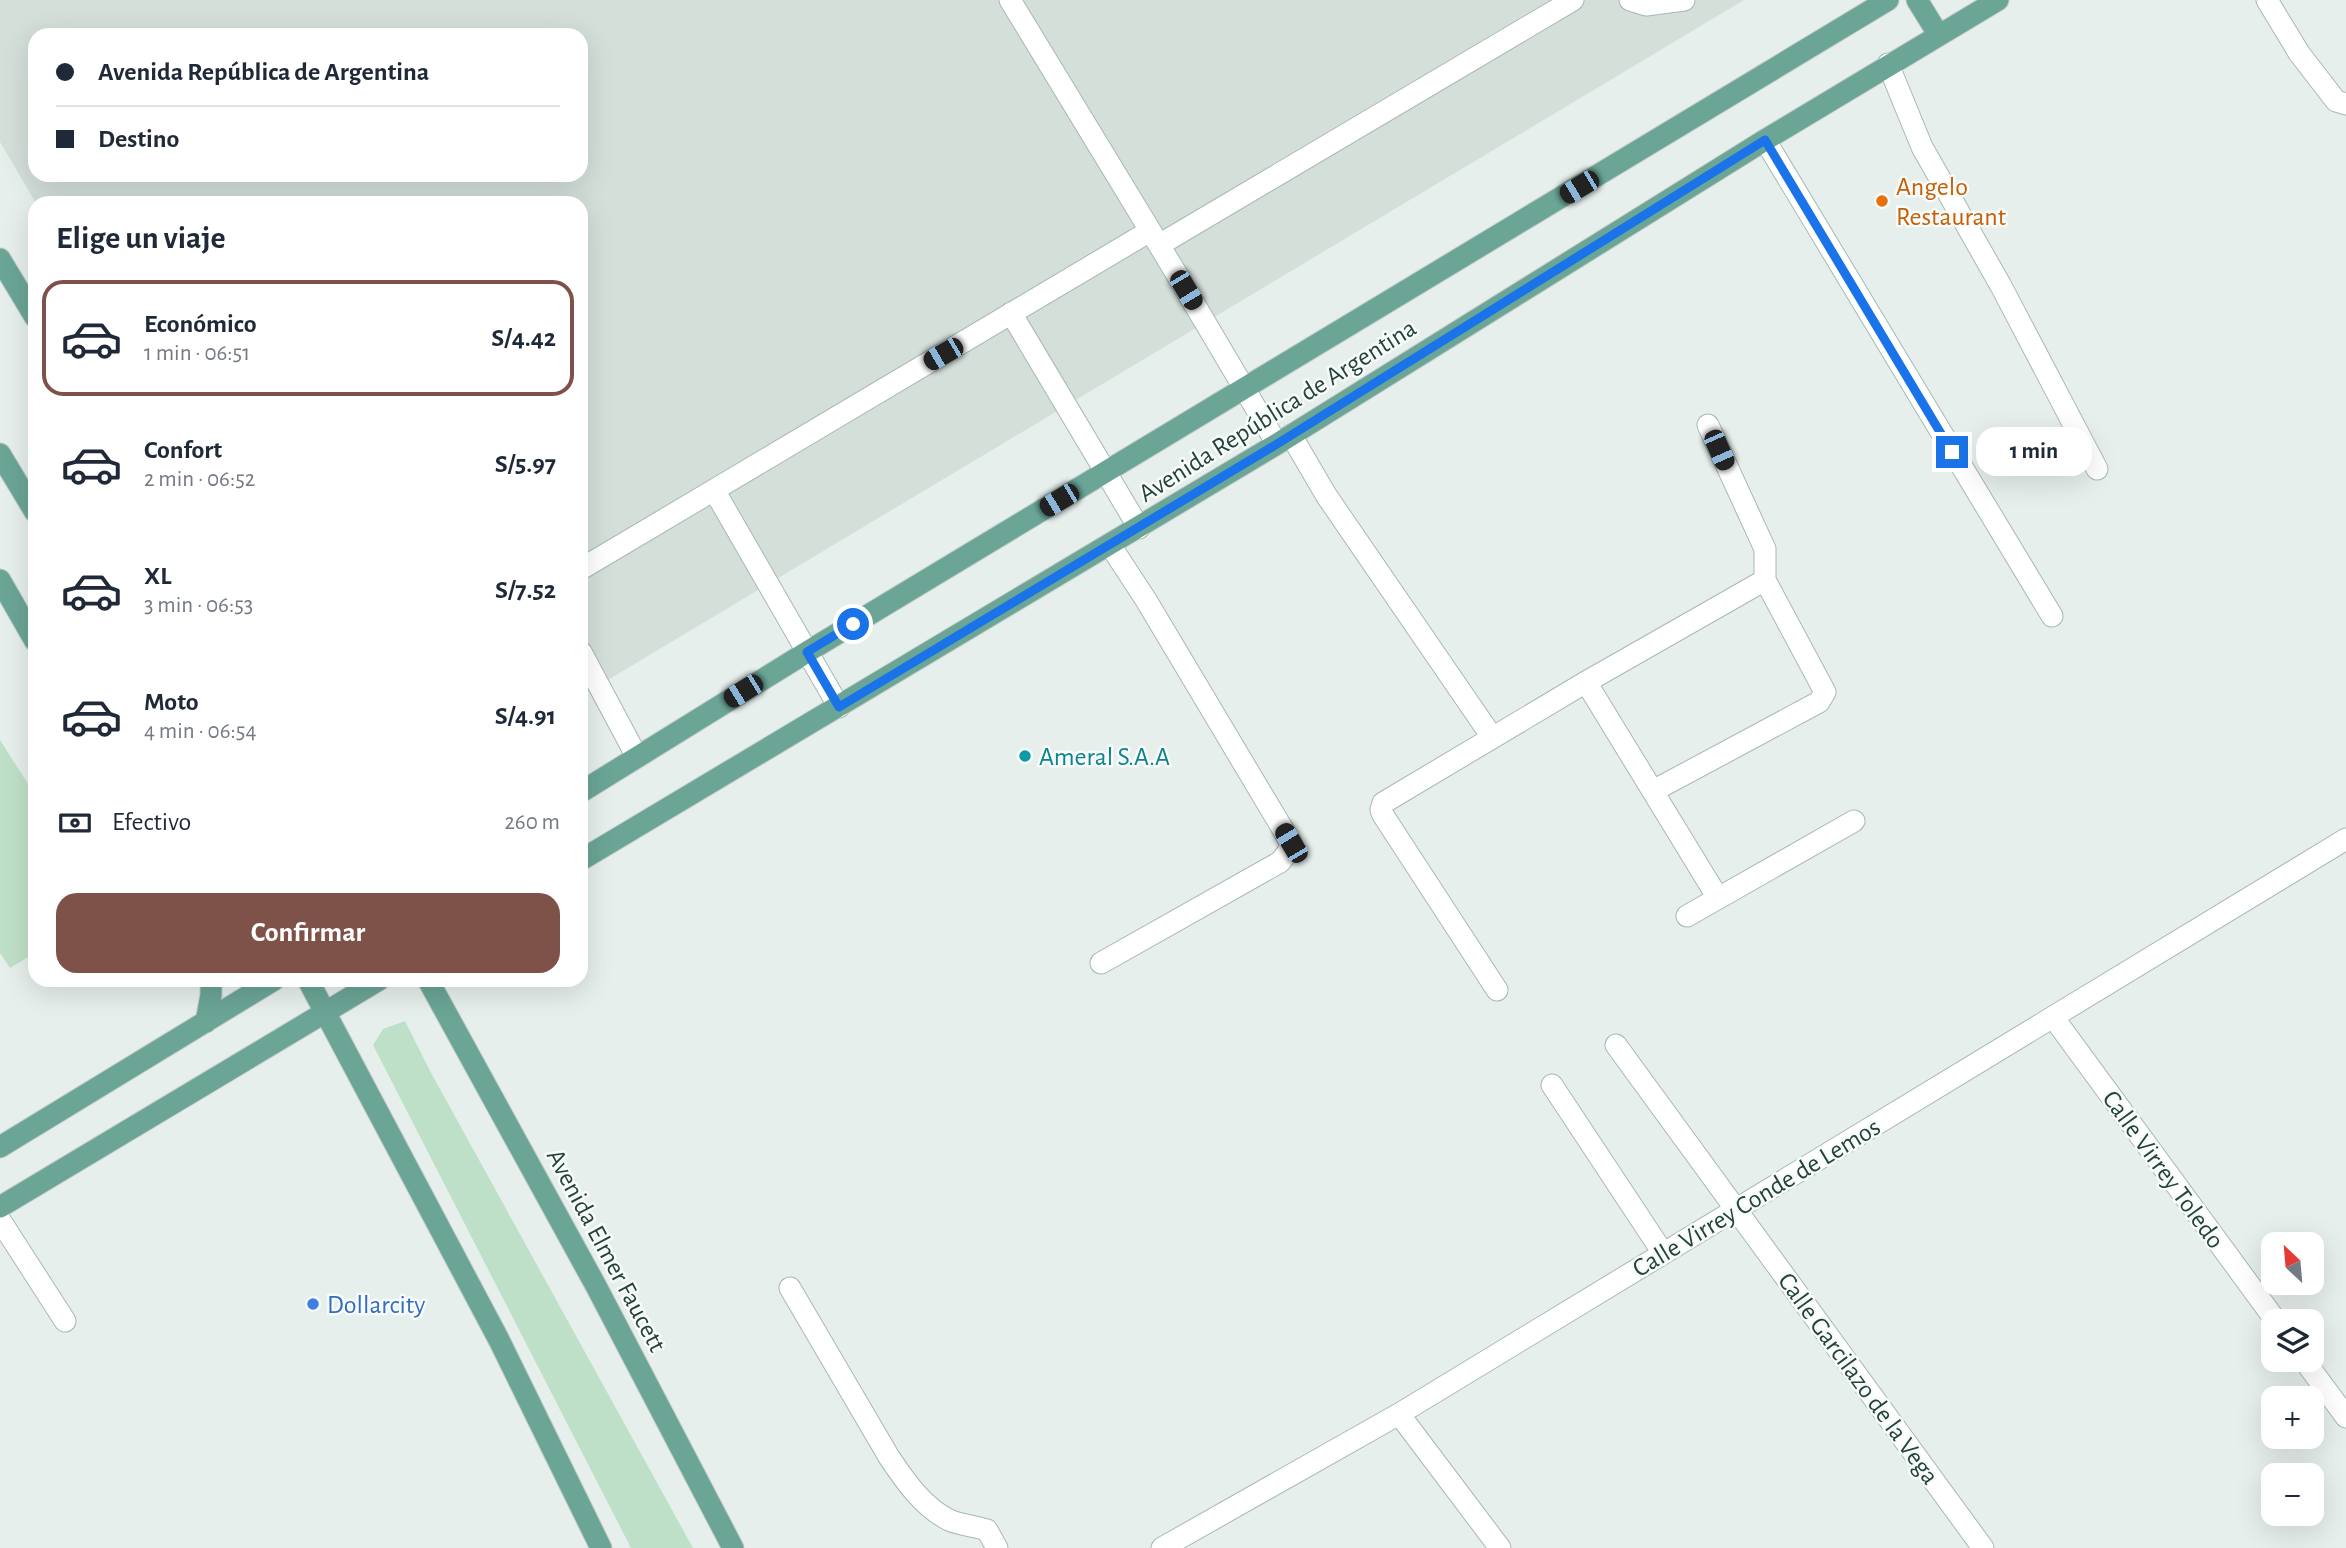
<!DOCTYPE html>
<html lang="es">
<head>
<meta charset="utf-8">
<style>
	:root { --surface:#fff; --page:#f6f6f7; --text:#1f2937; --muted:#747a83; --line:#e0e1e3; --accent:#7f5249 }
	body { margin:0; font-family:"Alegreya Sans",sans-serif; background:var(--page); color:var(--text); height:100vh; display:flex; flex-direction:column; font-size:26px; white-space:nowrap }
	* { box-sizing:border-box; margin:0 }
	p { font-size:23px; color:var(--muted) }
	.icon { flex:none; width:38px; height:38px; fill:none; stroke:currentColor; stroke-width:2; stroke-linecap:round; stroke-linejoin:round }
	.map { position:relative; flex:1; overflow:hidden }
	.side { position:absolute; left:28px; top:196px; width:560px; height:791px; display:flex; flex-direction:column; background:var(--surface); border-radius:21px; box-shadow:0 7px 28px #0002 }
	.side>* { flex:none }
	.guide { position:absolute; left:28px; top:28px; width:560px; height:154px; border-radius:21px; box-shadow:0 7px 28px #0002; display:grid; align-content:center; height:154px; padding:0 28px; background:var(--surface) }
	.needle { width:46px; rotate:334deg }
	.controls { position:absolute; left:2261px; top:1232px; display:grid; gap:14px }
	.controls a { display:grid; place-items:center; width:63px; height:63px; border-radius:14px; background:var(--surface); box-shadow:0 7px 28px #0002; font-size:35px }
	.end { position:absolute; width:32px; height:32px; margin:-16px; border:9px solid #1a73e8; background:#fff; box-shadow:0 0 0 4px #fff }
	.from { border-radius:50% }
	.bubble { position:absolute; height:49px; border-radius:21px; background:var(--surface); box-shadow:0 7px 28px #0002; font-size:23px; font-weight:700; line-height:49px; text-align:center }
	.car { position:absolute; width:21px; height:42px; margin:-21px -10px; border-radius:9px; box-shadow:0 0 5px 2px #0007; background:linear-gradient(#222 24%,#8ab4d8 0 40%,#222 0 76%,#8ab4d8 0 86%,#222 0) }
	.guide b { display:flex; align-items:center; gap:24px; height:66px; font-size:26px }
	.guide b+b { border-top:2px solid var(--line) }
	.guide i { width:18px; height:18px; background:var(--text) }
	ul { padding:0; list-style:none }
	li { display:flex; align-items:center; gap:21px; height:116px; margin:0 14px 10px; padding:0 14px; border:4px solid transparent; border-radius:21px }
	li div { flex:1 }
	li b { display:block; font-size:26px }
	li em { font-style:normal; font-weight:700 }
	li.selected { border-color:var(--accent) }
	li>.icon { width:63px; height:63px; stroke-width:1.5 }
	h2 { padding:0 28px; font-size:32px; line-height:84px }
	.pay { display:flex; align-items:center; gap:18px; height:77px; padding:0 28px; font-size:26px }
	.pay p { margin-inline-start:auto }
	.primary-button { display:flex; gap:14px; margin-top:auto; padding:14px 28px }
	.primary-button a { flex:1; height:80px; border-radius:21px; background:var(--accent); color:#fff; font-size:28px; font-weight:700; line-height:80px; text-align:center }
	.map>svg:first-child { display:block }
	.built { fill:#d4dfda; fill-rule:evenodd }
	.green { fill:#bfe0c8 }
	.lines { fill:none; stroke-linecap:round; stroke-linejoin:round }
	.minor-casing { stroke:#a8b8b2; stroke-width:23 }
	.major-casing { stroke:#c2cac8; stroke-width:23 }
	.minor { stroke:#fff; stroke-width:21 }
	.major { stroke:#6aa596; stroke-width:21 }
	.route { stroke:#1a73e8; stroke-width:9 }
	.food-dot { fill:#e8710a; stroke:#f7fbf9; stroke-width:2.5 }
	.culture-dot { fill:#0f9aa8; stroke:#f7fbf9; stroke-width:2.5 }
	.shop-dot { fill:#3f7fe0; stroke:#f7fbf9; stroke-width:2.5 }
	.labels { text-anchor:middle; stroke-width:5; stroke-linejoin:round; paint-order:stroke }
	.food-label { font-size:26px; fill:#c56008; stroke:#f7fbf9; text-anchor:start }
	.street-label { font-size:26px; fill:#24423a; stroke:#f7fbf9 }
	.culture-label { font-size:26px; fill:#0d838f; stroke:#f7fbf9; text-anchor:start }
	.shop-label { font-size:26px; fill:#366cbe; stroke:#f7fbf9; text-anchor:start }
</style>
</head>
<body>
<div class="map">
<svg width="2346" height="1548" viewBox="0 0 2346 1548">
	<rect width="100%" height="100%" fill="#e6efeb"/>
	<path class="built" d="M0 0H1744L581 696V203H36L0 142ZM35 35H581V175H35Z"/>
	<path class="green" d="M0 740 35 795V953L10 968 0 953Z
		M405 1021 430 1071 693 1548H631L373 1045 383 1029Z"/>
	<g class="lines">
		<defs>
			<path id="minor" d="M1010 0 1176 273 1277 444
				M1630 0 1646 5 1684 0
				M2267 0 2299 53 2336 101 2346 104
				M1888 64 1922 147 2001 286 2097 469
				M1765 140 2052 616
				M1159 245 1573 0
				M1011 313 1139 528
				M1291 435 1326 495 1492 737
				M714 490 839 707
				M581 569 1150 231
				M581 652 637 757
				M1586 682 1718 898
				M1653 791 1819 702 1825 692 1765 580V549L1708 425
				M1687 916 1854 821
				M1101 963 1280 862 1288 852 1291 843 1146 600 1110 545
				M1497 990 1383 815 1381 810 1383 803 1586 682 1765 580
				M2053 1017 2276 1321
				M1616 1045 1983 1548
				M1552 1085 1663 1253
				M0 1220 65 1321
				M790 1288 889 1457C905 1481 923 1507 949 1520 960 1525 975 1526 987 1530L997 1548
				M2304 1360 2346 1417
				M1399 1414 1500 1548
				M1162 1548 1399 1414 2346 839"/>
			<path id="major" d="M1917 0 1938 34
				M0 259 35 317
				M0 454 35 512
				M0 580 35 641
				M581 792 807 652 1888 0
				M581 860 1277 444 1765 140 1998 0
				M308 980 499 1340 601 1548
				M428 980 596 1286 733 1548
				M206 1022 211 995V980
				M0 1147 274 980
				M0 1207 379 980"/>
		</defs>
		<use href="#minor" class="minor-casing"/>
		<use href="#major" class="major-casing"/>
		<use href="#minor" class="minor"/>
		<use href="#major" class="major"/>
	</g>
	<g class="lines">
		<path class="route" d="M853 624 807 652 839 707 1277 444 1765 140 1952 452"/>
	</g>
	<circle class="food-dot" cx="1882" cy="201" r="7"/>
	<circle class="culture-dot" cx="1025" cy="756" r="7"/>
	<circle class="shop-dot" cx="313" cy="1304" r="7"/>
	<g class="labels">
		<g class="food-label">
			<text x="1896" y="195">Angelo<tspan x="1896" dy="30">Restaurant</tspan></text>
		</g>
		<g class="street-label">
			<text transform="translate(1277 410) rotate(-32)" y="9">Avenida República de Argentina</text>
			<text transform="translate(2164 1169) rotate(54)" y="9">Calle Virrey Toledo</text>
			<text transform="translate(1756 1197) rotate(-31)" y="9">Calle Virrey Conde de Lemos</text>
			<text transform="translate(607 1250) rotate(62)" y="9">Avenida Elmer Faucett</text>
			<text transform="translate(1859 1378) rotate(54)" y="9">Calle Garcilazo de la Vega</text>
		</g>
		<g class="culture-label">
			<text x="1039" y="765">Ameral S.A.A</text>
		</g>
		<g class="shop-label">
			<text x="327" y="1313">Dollarcity</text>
		</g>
	</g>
</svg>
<div class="controls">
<a><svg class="needle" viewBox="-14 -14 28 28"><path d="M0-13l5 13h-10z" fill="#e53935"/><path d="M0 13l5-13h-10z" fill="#747a83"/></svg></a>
<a><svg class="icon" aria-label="layers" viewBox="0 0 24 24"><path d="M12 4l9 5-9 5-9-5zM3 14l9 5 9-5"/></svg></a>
<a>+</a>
<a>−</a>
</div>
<i class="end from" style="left:853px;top:624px"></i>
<i class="end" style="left:1952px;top:452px"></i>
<div class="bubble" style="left:1976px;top:427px;width:116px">1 min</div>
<i class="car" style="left:1579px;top:187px;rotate:239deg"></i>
<i class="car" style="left:1186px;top:290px;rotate:149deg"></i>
<i class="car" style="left:943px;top:354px;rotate:240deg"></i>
<i class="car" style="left:1719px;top:450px;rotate:156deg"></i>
<i class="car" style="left:1059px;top:500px;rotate:239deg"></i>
<i class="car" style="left:743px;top:691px;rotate:238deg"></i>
<i class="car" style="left:1291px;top:843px;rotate:329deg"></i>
<div class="guide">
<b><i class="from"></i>Avenida República de Argentina</b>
<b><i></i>Destino</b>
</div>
<section class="side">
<h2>Elige un viaje</h2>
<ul>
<li class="selected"><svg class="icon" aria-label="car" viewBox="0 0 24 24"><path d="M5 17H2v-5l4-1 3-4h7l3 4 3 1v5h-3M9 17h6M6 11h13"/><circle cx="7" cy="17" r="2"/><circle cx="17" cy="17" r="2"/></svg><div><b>Económico</b><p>1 min · 06:51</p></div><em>S/4.42</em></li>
<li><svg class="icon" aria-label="car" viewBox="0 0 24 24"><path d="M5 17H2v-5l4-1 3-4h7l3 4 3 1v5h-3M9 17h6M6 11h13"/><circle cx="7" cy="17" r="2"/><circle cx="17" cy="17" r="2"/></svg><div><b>Confort</b><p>2 min · 06:52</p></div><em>S/5.97</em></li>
<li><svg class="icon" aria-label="car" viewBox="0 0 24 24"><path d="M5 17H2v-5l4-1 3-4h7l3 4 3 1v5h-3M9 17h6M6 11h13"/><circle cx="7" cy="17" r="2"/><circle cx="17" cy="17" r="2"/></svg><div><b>XL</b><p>3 min · 06:53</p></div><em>S/7.52</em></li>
<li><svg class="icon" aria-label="car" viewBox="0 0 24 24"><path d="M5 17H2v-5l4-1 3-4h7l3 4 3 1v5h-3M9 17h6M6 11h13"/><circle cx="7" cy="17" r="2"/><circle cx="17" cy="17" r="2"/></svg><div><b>Moto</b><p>4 min · 06:54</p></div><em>S/4.91</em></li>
</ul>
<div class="pay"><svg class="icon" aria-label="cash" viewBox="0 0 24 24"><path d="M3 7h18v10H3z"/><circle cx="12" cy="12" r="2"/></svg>Efectivo<p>260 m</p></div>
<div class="primary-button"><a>Confirmar</a></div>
</section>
</div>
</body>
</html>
